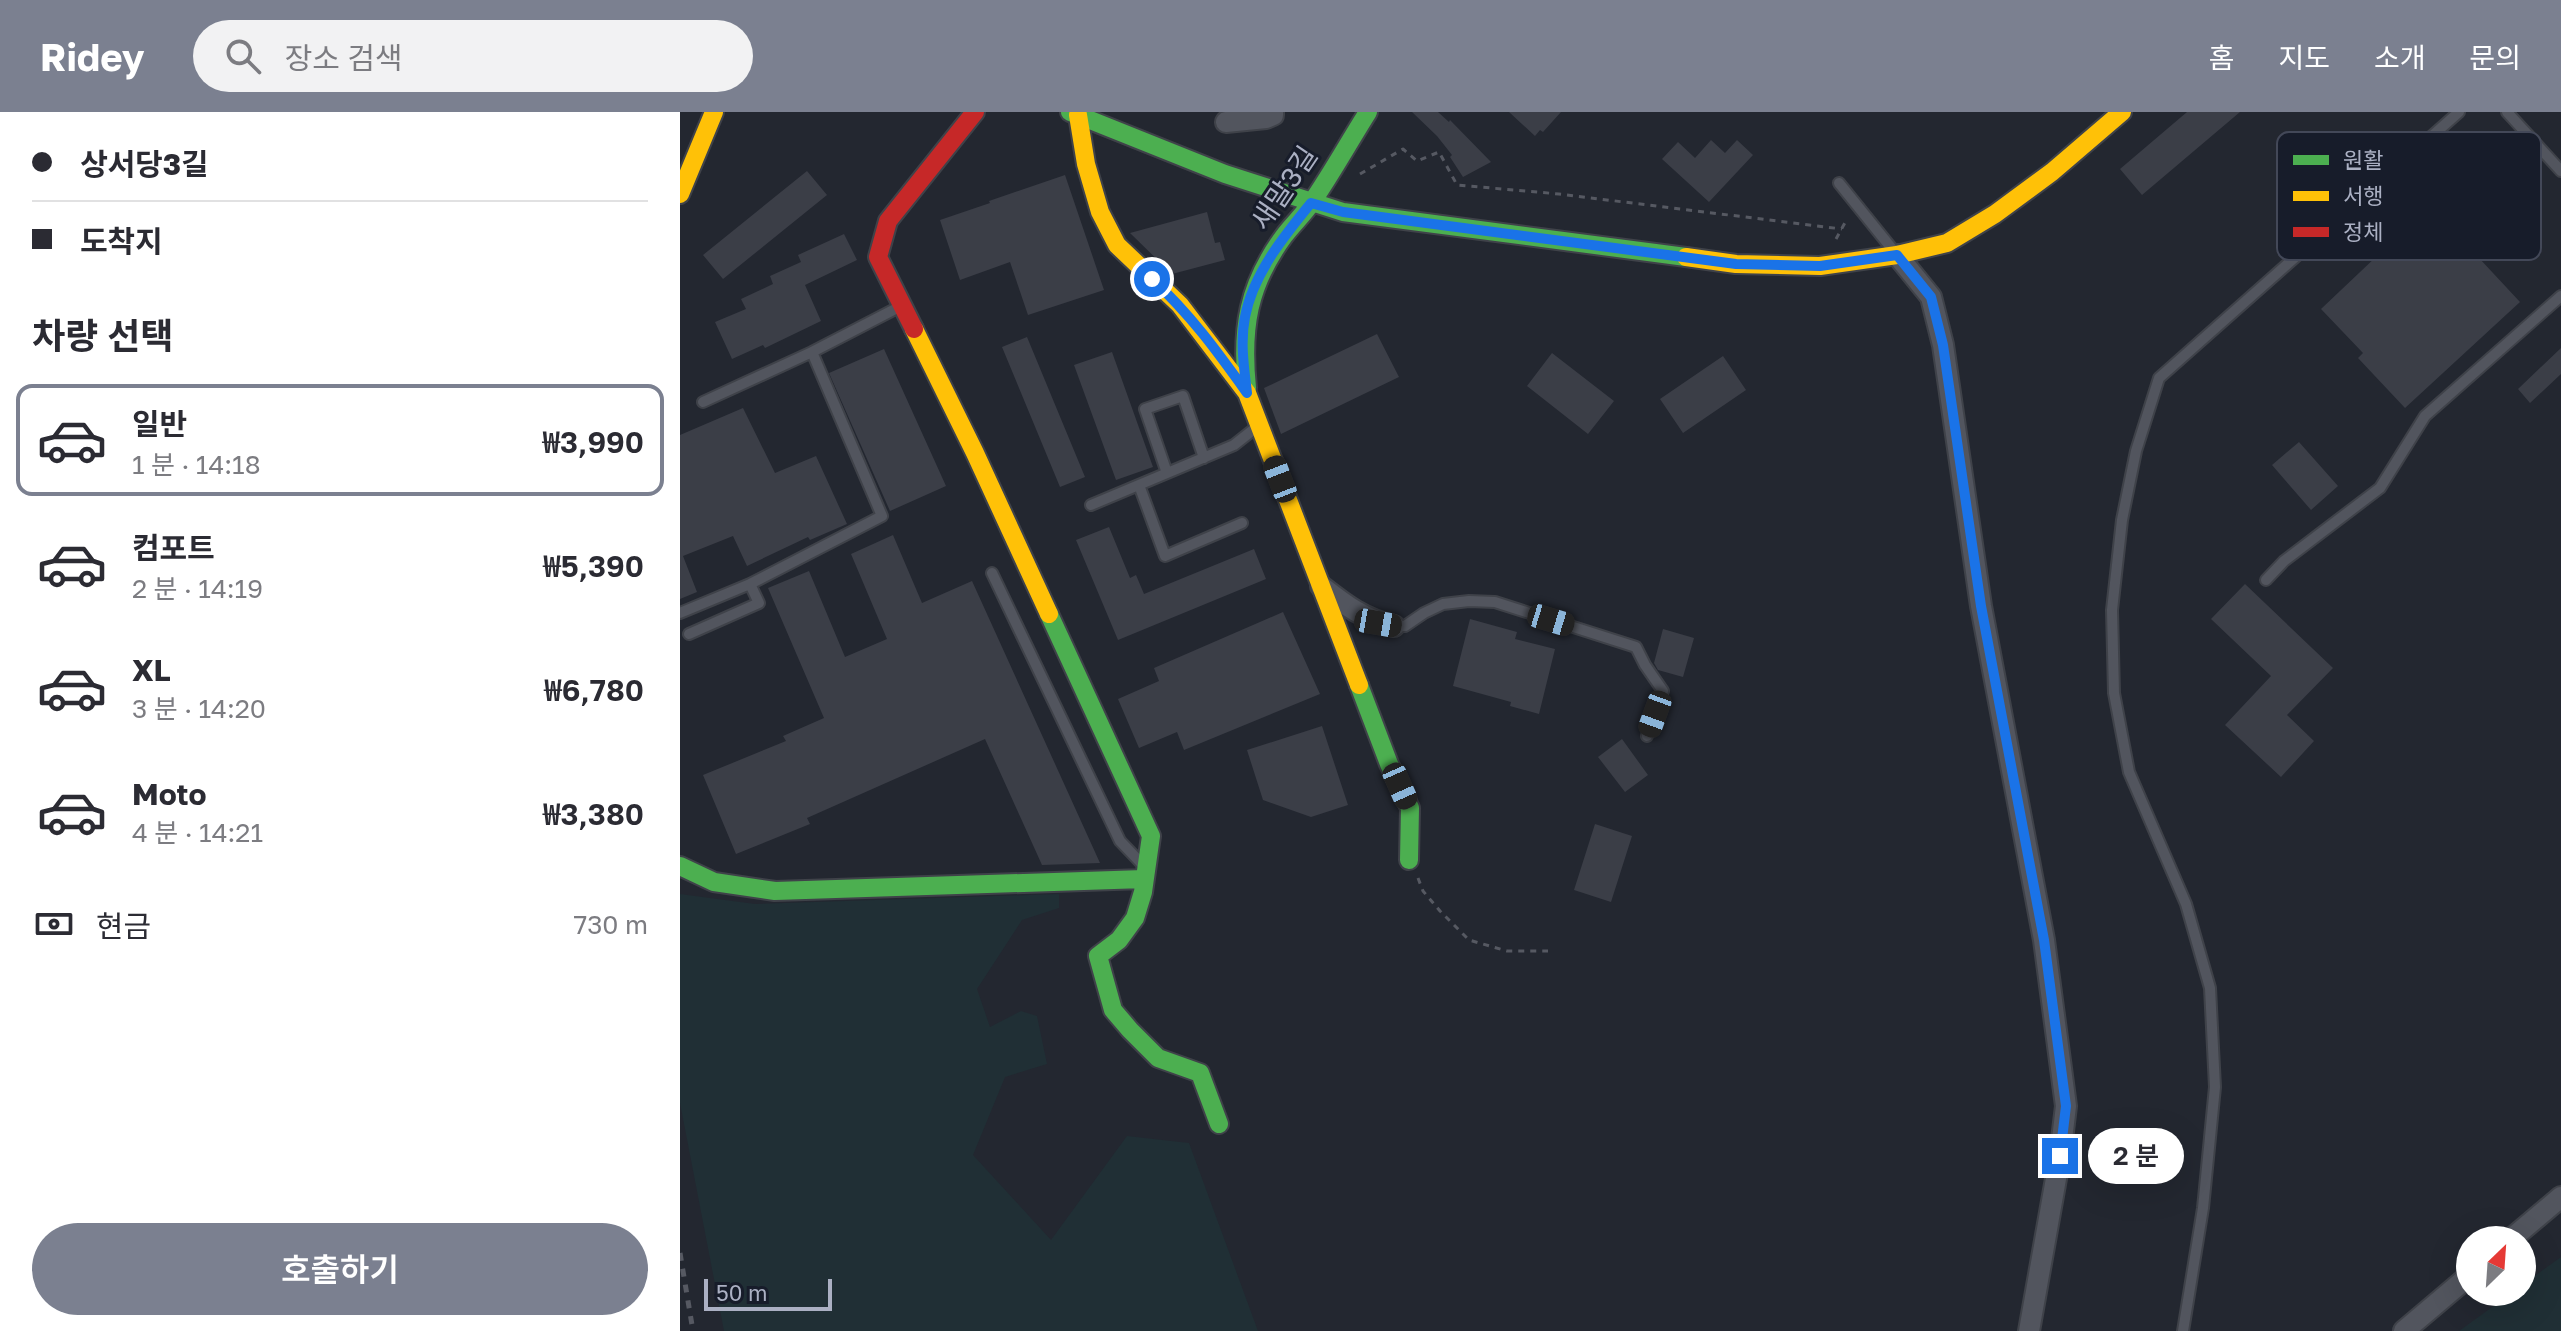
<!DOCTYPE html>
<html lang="ko">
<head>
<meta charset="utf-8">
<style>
	:root { --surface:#fff; --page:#f2f2f3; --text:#2b2b33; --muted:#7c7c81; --line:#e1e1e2; --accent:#7b8090 }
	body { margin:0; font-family:"Golos Text","Noto Sans KR",sans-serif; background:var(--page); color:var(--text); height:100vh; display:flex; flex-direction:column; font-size:30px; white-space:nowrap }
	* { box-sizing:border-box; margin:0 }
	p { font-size:26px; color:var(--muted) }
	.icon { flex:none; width:44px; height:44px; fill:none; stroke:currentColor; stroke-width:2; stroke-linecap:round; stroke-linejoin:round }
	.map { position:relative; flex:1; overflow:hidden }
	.drawer { display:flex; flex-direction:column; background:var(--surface); width:680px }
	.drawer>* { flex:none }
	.guide { display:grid; align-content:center; height:176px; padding:0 32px; background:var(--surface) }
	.needle { width:52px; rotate:25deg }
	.fabs { position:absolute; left:1776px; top:1114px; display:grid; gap:16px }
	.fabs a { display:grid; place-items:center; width:80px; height:80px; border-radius:50%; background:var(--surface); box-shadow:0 8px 32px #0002; font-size:40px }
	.scale { position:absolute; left:24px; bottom:20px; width:128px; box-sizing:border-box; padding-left:8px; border:4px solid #abb0c3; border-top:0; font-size:22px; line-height:28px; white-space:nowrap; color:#abb0c3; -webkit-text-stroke:6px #171c2a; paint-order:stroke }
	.end { position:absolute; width:36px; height:36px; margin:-18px; border:10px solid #1a73e8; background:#fff; box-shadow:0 0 0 4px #fff }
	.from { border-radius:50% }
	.bubble { position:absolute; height:56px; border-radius:28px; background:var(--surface); box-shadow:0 8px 32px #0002; font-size:26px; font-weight:600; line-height:56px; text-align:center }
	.car { position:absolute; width:24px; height:48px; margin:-24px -12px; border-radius:10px; box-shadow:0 0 6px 2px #0007; background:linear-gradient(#222 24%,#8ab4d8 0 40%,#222 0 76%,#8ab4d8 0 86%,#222 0) }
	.guide b { display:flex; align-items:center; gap:28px; height:76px; font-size:30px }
	.guide b+b { border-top:2px solid var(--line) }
	.guide i { width:20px; height:20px; background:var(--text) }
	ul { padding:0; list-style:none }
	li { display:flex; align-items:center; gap:24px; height:112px; margin:0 16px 12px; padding:0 16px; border:4px solid transparent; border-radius:16px }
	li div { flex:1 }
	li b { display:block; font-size:30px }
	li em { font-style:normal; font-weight:600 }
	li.current { border-color:var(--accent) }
	li>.icon { width:72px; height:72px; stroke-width:1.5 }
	h2 { padding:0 32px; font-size:36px; line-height:96px }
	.pay { display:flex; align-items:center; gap:20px; height:88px; padding:0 32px; font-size:30px }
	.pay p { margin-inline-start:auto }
	.action { display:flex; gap:16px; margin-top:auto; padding:16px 32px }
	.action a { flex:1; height:92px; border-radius:48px; background:var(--accent); color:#fff; font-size:32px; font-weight:600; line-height:92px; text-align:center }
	header { display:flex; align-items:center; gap:48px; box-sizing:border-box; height:112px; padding:0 40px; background:var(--accent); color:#fff }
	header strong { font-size:38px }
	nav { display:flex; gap:44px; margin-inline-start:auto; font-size:28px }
	.search { width:560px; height:72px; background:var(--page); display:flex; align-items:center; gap:20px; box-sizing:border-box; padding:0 28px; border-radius:44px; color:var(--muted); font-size:30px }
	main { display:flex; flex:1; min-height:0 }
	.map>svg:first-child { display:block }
	.green { fill:#202f35 }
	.building { fill:#3b3e47 }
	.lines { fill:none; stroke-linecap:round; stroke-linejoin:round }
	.lane-casing { stroke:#3f4249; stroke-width:14 }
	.street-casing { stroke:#3f4249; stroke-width:24 }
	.fast-casing { stroke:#3f4249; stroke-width:22 }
	.slow-casing { stroke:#3f4249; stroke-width:22 }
	.jam-casing { stroke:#3f4249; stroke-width:22 }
	.path { stroke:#565962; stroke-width:3; stroke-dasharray:6 6; stroke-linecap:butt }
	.lane { stroke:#52555e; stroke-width:10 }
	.street { stroke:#52555e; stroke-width:20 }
	.fast { stroke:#4caf50; stroke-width:18 }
	.slow { stroke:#ffc107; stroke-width:18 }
	.jam { stroke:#c62828; stroke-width:18 }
	.rail { stroke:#565962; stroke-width:5; stroke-dasharray:8 8; stroke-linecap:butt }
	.route { stroke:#1a73e8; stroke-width:10 }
	.labels { text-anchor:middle; stroke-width:6; stroke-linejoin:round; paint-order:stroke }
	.street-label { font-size:28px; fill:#abb0c3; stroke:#171c2a }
	.key { fill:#171c2a; stroke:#434858; stroke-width:2 }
	.key-label { font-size:22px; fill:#abb0c3 }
</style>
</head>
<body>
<header>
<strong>Ridey</strong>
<div class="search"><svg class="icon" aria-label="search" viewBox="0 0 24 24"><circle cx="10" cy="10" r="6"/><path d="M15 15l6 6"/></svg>장소 검색</div>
<nav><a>홈</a><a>지도</a><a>소개</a><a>문의</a></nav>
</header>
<main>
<section class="drawer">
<div class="guide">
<b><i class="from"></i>상서당3길</b>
<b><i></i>도착지</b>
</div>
<h2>차량 선택</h2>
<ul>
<li class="current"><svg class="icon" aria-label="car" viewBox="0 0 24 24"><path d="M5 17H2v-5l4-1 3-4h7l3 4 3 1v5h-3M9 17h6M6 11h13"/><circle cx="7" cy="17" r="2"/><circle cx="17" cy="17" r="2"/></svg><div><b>일반</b><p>1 분 · 14:18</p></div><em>₩3,990</em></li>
<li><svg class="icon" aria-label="car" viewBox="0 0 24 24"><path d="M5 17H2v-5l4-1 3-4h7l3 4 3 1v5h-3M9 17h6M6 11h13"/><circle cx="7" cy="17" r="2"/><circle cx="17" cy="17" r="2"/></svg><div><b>컴포트</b><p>2 분 · 14:19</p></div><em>₩5,390</em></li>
<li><svg class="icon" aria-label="car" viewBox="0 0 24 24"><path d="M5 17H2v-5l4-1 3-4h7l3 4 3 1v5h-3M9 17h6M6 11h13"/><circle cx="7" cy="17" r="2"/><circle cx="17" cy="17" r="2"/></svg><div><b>XL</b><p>3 분 · 14:20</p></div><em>₩6,780</em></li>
<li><svg class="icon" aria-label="car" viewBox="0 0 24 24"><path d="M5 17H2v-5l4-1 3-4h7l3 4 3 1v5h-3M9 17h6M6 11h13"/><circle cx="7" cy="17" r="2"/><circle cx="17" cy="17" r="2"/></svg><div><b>Moto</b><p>4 분 · 14:21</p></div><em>₩3,380</em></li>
</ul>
<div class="pay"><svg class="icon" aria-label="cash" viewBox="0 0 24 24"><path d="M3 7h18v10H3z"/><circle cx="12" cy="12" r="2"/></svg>현금<p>730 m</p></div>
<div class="action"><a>호출하기</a></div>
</section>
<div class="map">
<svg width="1881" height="1219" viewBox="0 0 1881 1219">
	<rect width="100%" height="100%" fill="#232730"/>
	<path class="green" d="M0 782 75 792 379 782V796L342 808 297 877 310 915 341 899 357 904 367 952 325 965 293 1043 371 1128 447 1024 509 1031 578 1219H44L0 991Z
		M1881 1145V1219H1779L1833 1180H1842V1173Z"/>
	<path class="building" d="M732 0H758L769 10 770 8 811 50 783 65 770 45 772 43 757 24Z
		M829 0H881L863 20 860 18 855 24Z
		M1507 0H1560L1462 83 1440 57Z
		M1031 28 1045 41 1057 28 1073 43 1029 90 982 47 998 30 1015 46Z
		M1793 53 1829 91 1786 132 1840 190 1725 296 1678 246 1683 241 1641 197Z
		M127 59 147 83 43 167 23 143Z
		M385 63 424 178 348 203 330 150 280 168 260 108 310 91 309 89Z
		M527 100 535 131 540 130 545 148 492 162 450 121Z
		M164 122 177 148 125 173 141 209 85 236 83 233 52 247 35 210 66 197 61 187 93 172 90 164 121 150 118 143Z
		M697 222 719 265 601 322 584 276Z
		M347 225 405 365 380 375 322 235Z
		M1881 236V262L1850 291 1838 277Z
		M204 237 266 374 210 399 149 261Z
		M432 240 473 355 436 368 394 253Z
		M872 241 934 289 908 322 847 274Z
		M1043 244 1066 278 1003 321 980 287Z
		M63 296 95 361 136 344 167 412 130 428 128 425 67 454 53 424 3 444 17 480 0 487V323Z
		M1619 330 1658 374 1631 398 1592 353Z
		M429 415 450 466 456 463 464 482 574 437 586 467 438 528 396 428Z
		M213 423 242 491 292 469 420 751 362 753 305 627 127 706 130 712 56 742 23 663 106 629 103 624 144 606 88 476 129 459 165 545 207 527 171 442Z
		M1565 472 1653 556 1607 603 1634 629 1601 665 1545 613 1591 564 1531 507Z
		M603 500 640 582 504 638 497 620 459 636 438 587 479 569 474 556Z
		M790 507 837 520 835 527 875 537 859 602 830 594 831 590 773 574Z
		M983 517 1014 526 1003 565 978 558 974 551Z
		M642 614 668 693 631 705 583 688 567 638Z
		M942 627 968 663 945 680 918 645Z
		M915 712 952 724 931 790 894 778Z"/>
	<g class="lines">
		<defs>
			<path id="lane" d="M1827 0 1881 59
				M1159 71 1213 138
				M23 290 132 240
				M487 361 465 297 503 284 524 346
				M459 373 485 444 562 411
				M411 393 554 333 578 314
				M312 461 440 729 462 752
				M1586 468 1604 449 1700 376 1745 304 1881 184
				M0 501 70 472
				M714 514H725L744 501 763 492 789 489 815 490 956 535 965 553 983 579 967 624
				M9 522 79 491 70 472 202 404 132 240 221 194
				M1503 1219 1523 1096 1535 975 1530 876 1506 792 1449 660 1434 581 1432 498 1442 408 1456 339 1479 266 1779 0"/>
			<path id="street" d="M546 10 586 6 593 3V0
				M1217 143 1251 185 1263 233 1301 494 1364 828 1386 994 1380 1044 1349 1219
				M641 474C664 492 684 508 714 514
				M1830 1128 1881 1085
				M1724 1219 1790 1163"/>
			<path id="fast" d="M390 0 545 62 663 100 1006 145
				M567 276C561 216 568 173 604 124 613 112 624 102 632 90 652 61 669 30 688 0
				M369 502 471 724 463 780 455 806 439 828 418 844 433 898 450 918 478 946 520 961 539 1012
				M679 573 709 652 730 696 729 748
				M0 754 34 770 95 779 464 767"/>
			<path id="slow" d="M398 3 406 52 420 100 437 133 500 193 567 281 679 573
				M0 82 34 0
				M1006 145 1056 152 1140 154 1217 143 1267 131 1315 102 1372 60 1442 0
				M234 217 295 341 369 502"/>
			<path id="jam" d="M234 217 198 145 208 109 295 0"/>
		</defs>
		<use href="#lane" class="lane-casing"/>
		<use href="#street" class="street-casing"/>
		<use href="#fast" class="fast-casing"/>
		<use href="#slow" class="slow-casing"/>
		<use href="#jam" class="jam-casing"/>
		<path class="path" d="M680 62 723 37 737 49 759 40 777 73 879 82 1162 117
			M1156 127 1167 107
			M738 766 743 779 760 799 789 828 827 839H868"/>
		<use href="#lane" class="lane"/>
		<use href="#street" class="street"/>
		<use href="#fast" class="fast"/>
		<use href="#slow" class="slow"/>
		<use href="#jam" class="jam"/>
		<path class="rail" d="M0 1141 13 1219"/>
	</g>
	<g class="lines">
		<path class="route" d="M472 167C510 202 537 239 567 281 564 256 560 230 565 205 573 162 604 124 631 91L663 100 1056 152 1140 154 1217 143 1251 185 1263 233 1301 494 1364 828 1386 994 1380 1044"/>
	</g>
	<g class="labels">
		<g class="street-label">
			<text transform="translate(604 76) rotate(-56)" y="10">새말3길</text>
		</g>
	</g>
	<rect x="1597" y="20" width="264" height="128" rx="12" class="key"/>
	<rect x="1613" y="43" width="36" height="10" fill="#4caf50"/>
	<rect x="1613" y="79" width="36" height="10" fill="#ffc107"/>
	<rect x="1613" y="115" width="36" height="10" fill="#c62828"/>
	<g class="key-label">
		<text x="1663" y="56">원활</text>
		<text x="1663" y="92">서행</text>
		<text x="1663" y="128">정체</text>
	</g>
</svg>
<div class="fabs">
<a><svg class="needle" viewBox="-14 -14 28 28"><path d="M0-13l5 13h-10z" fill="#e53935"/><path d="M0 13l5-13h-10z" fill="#7c7c81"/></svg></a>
</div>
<div class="scale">50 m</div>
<i class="end from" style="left:472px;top:167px"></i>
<i class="end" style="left:1380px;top:1044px"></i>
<div class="bubble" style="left:1408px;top:1016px;width:96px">2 분</div>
<i class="car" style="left:600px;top:367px;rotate:339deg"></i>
<i class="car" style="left:871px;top:508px;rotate:107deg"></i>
<i class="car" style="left:698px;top:511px;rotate:100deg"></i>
<i class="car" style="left:975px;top:602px;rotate:200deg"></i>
<i class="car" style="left:720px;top:674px;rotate:156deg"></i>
</div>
</main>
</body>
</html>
